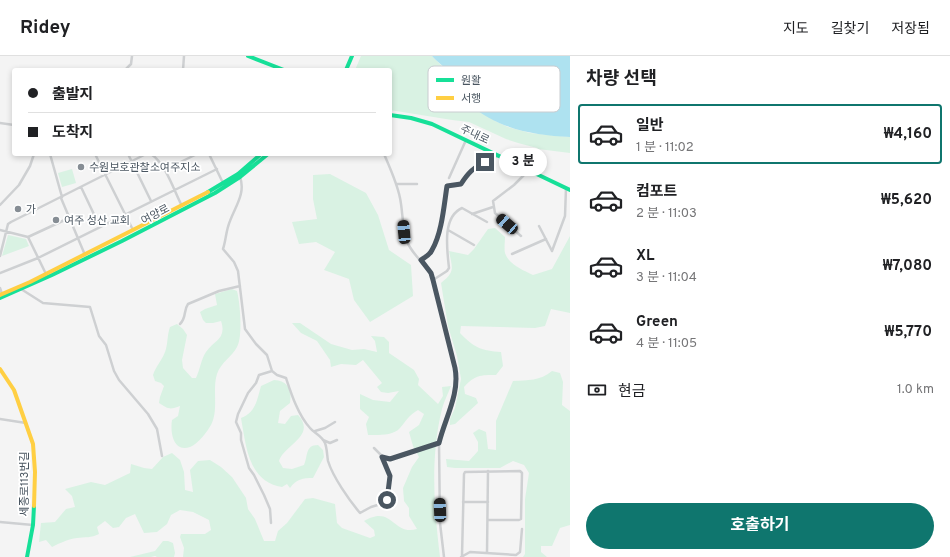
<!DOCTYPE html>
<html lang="ko">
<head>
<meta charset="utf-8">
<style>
	:root { --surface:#fff; --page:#f2f2f2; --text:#202124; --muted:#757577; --line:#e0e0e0; --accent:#0f766e }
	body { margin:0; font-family:Overpass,"Noto Sans KR",sans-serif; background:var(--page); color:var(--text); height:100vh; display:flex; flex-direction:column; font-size:15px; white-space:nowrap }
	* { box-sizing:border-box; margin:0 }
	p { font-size:13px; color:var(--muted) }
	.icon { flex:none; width:22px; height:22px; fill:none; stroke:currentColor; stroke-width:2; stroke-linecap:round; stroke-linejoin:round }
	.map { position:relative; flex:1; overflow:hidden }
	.details { display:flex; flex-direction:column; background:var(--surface); width:380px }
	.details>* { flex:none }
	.banner { position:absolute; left:12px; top:12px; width:380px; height:88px; border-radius:4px; box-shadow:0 2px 6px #0003; display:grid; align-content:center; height:88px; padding:0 16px; background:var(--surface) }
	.end { position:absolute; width:18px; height:18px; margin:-9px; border:5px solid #4a5661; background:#fff; box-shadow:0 0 0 2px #fff }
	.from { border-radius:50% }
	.bubble { position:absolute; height:28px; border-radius:14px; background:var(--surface); box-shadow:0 2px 6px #0003; font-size:13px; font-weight:700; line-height:28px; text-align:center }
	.car { position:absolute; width:12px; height:24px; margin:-12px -6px; border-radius:5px; box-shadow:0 0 3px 1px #0007; background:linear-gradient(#222 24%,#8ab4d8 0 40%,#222 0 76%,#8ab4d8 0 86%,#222 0) }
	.banner b { display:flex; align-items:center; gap:14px; height:38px; font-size:15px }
	.banner b+b { border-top:1px solid var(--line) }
	.banner i { width:10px; height:10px; background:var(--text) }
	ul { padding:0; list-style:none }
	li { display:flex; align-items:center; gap:12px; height:60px; margin:0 8px 6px; padding:0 8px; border:2px solid transparent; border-radius:4px }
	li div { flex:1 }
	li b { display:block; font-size:15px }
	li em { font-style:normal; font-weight:700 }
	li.active { border-color:var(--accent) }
	li>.icon { width:36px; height:36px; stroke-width:1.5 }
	h2 { padding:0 16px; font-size:18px; line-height:48px }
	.pay { display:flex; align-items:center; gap:10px; height:44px; padding:0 16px; font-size:15px }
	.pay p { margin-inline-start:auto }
	.action { display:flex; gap:8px; margin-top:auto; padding:8px 16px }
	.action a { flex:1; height:46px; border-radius:24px; background:var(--accent); color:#fff; font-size:16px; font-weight:700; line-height:46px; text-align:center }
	header { display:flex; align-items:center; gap:24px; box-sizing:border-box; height:56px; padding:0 20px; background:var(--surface); border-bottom:1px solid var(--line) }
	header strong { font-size:19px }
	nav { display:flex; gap:22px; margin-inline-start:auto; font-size:14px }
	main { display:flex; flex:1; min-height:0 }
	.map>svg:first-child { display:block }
	.green { fill:#d9f2e3 }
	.water { fill:#aee2f0 }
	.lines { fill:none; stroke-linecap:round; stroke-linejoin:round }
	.street { stroke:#ced0d2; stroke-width:2.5 }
	.fast { stroke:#16e098; stroke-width:4 }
	.slow { stroke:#ffcf43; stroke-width:4 }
	.route { stroke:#4a5661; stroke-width:5 }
	.poi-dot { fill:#868d94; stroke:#fff; stroke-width:1.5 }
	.labels { text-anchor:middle; stroke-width:3.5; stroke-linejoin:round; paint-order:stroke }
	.street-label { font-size:11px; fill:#4a5661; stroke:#fff }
	.poi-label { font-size:11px; fill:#4a5661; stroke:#fff; text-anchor:start }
	.key { fill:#fff; stroke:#c9ccd0; stroke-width:1 }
	.key-label { font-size:11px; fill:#4a5661 }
</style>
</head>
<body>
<header>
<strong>Ridey</strong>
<nav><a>지도</a><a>길찾기</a><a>저장됨</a></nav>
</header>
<main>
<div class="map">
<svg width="570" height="501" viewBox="0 0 570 501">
	<rect width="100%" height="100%" fill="#f4f4f4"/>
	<path class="green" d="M361 0H432L448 16 451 22 476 53 495 65 508 71 530 77 570 81V97L538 93 537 92 518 87 506 83 469 66 452 64 390 54V14H355Z
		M72 113 76 127 62 131 58 117Z
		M330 118 366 137 378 159 389 194 411 209 413 240 370 266 354 244 349 223 324 214 335 196 316 186 299 188 292 166 317 163 313 143V119Z
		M495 172 505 181C505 185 504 193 505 197 509 209 523 214 533 219L552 213 570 180V257L551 253 545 270 535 272 461 270 460 277C473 291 482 295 501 296L503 310 496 319C480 319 475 319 464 331L465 338 476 342 478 347 455 368 450 369V363L455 352 461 323 457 300 448 270 441 227C456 215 452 212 449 195L468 199 474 193 488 173Z
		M8 179 26 183 29 190 2 200Z
		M232 233 237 235C240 246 243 281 237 291 232 301 221 306 217 318 212 334 219 354 211 369 207 376 198 388 190 391 173 397 170 376 172 364L178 360 180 350C170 354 168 353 159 347L160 341 164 330 161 327 155 325 153 319C156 310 162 304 165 296 168 288 167 279 170 271L177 268 183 273 187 279 182 304 183 312 192 322H196C200 314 201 303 206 296 214 284 227 283 221 265L213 267H206L203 264 200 256 205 253 217 249 215 238Z
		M292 267H300L331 288 352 294 364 293 377 296 375 285 371 280 384 281 389 286V297L414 314 419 323 418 329 438 348 443 340 442 331 451 330C448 338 444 345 442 353 430 401 434 452 440 501H183L184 492 180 481 181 478H205L211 474 209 464 193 456 180 454 171 459 167 468 157 476 144 477 135 458 126 462 119 471 113 472 105 465 97 471 99 478C91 482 85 481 77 482 68 483 60 487 52 491L46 484 39 486 41 467 55 466 66 453 75 451 72 440 65 433 91 426 105 429 130 417 131 408 144 412 152 413 163 401 172 397 180 404 184 416 185 434 193 436 190 414 198 405 210 404 221 411 232 421 246 442 248 453 255 463 264 485H275L278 475 287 467 305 443 313 442 335 448 337 467 342 472 370 482 375 480 374 474 364 465C393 448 392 480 417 473L409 460V452L404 445 403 432 412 411 419 401 413 390 409 376 419 369 424 358 418 354C409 359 406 365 400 372 393 380 378 379 368 379L366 368 369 361 360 353V338L373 344 390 346 399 335 388 337 381 336 377 331 382 327 363 304 356 309 341 308 331 311 330 304 317 285 301 277Z
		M552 315 560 317 563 326 562 349 570 355V469L560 472 552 490H541V496L547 501H523L525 498V443L529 417 524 409 513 405 500 412H455L447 411 446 403 469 405 478 395V386L473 377 479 373 486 376 488 393 496 394V365L513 325C528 324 540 325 552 315Z
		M274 324C288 325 292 333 290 347L280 355 278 367 285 368 291 360 298 359C317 380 284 389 279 405L283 412 292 413 304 409C308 400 305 389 318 389L323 394 324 401 313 422C303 422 296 423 290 432L287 428 282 431C248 426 246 389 241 362 256 356 257 344 261 330Z
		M163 485H168L173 487 175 497 174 501H157L155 500 151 501H130L155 495Z"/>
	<path class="water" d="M432 0H570V81C533 79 498 73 469 48 465 44 459 40 456 35 452 29 452 21 447 15 443 9 437 6 432 0Z"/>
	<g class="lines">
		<path class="street" d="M125 14 131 8 132 0
			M183 14 184 0
			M0 67 14 69
			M50 98 62 141
			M95 98 133 174
			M128 98 151 145
			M151 98C166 108 174 135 182 150
			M209 98 223 127
			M384 98C390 112 397 127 400 142 403 156 402 172 407 185 412 200 427 207 433 224L457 323 454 340 439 387 440 467 444 501
			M164 114 197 98
			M240 121C246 137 235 151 230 165 226 174 226 184 223 193L234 206 238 215 245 273 256 288 267 299 272 315 277 319 286 322C291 337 298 359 310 372 314 377 322 380 325 387 327 392 327 399 328 405 333 421 349 444 360 457L371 451 384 447 387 444 390 420 383 401 374 392
			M449 122 466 84
			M396 128H417
			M81 131 100 171
			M61 142 85 199
			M0 149 19 129 30 110 34 98
			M472 158 493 151
			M539 170 552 195
			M0 174 28 181 46 218
			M448 174 474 189
			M521 180 495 157 493 145 514 129 529 114
			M28 181 69 162
			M552 195 565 160 566 132
			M512 198 546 183
			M0 200 8 168 11 166 146 98
			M421 204C425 201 430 199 432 194 442 177 444 149 447 130 451 130 457 131 460 128 466 124 470 113 477 109 484 105 492 104 498 100
			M0 217 38 202 217 113
			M433 224 447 215 449 212C447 193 442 161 462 152L487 166
			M0 232 2 238
			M21 233 43 247 90 251 99 280 106 289 114 315 119 324 148 358 157 373 162 400
			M180 268C187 261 183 255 188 248L219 235 240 230
			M0 363 26 367
			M315 375 325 372 335 366
			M323 384 330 387 337 384
			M383 401 390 403 439 387
			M463 446H488
			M0 466 33 469
			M271 467 270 453 264 439 254 419 249 412 241 384V377L236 366 238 358 248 337 256 327 259 319 272 315
			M487 497 488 415
			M462 500 464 418 465 416 520 415 522 417 521 463 519 464H488
			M461 501 470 496 516 499 520 496 522 473"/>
		<path class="fast" d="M248 0 284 14
			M346 14 352 0
			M390 59 411 62 432 68 570 134
			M208 136 238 118 261 98
			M0 242 52 219 122 185 215 137 240 121 268 98
			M27 501 33 469 34 450"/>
		<path class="slow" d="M0 239 30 226 208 136
			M0 313 14 334 33 388 35 416 34 450"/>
	</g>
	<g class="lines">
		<path class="route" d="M387 444 390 420 382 401 390 403 439 387C445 362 460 338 455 312L433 224 431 217 421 204C425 201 430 199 432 194 442 177 444 149 447 130L461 128C468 117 474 111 485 106"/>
	</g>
	<g class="poi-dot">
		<circle cx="81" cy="111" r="4"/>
		<circle cx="18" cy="153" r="4"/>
		<circle cx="56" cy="164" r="4"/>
	</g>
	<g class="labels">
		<g class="street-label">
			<text transform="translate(475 78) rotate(25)" y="4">주내로</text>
			<text transform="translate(155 158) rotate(-28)" y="4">여양로</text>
			<text transform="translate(24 428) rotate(-90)" y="4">세종로113번길</text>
		</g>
		<g class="poi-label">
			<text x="89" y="115">수원보호관찰소여주지소</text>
			<text x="26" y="157">가</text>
			<text x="64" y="168">여주 성산 교회</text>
		</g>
	</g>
	<rect x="428" y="10" width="132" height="46" rx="6" class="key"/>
	<rect x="436" y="22" width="18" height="4" fill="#16e098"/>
	<rect x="436" y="40" width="18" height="4" fill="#ffcf43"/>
	<g class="key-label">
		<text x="461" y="28">원활</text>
		<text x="461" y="46">서행</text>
	</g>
</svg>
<i class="end from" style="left:387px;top:444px"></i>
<i class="end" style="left:485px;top:106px"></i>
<div class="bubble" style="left:499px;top:92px;width:48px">3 분</div>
<i class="car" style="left:507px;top:168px;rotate:311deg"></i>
<i class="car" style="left:404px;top:176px;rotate:355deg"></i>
<i class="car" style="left:440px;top:454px;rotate:358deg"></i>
<div class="banner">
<b><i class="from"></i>출발지</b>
<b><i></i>도착지</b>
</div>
</div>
<section class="details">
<h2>차량 선택</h2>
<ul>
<li class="active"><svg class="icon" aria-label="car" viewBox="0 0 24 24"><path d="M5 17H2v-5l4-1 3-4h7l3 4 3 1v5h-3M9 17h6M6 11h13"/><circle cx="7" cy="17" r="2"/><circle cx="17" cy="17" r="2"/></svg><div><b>일반</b><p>1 분 · 11:02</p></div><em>₩4,160</em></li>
<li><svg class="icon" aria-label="car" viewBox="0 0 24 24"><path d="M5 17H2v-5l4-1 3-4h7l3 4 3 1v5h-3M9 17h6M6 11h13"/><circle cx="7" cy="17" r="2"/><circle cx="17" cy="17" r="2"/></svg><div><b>컴포트</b><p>2 분 · 11:03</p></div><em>₩5,620</em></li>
<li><svg class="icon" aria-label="car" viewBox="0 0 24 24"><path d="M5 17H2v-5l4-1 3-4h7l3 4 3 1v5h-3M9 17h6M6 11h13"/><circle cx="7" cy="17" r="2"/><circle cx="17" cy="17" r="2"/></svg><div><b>XL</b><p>3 분 · 11:04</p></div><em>₩7,080</em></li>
<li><svg class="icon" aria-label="car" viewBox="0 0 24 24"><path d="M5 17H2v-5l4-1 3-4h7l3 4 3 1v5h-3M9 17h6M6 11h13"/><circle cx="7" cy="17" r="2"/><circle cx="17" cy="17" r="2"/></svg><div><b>Green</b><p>4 분 · 11:05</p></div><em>₩5,770</em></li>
</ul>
<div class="pay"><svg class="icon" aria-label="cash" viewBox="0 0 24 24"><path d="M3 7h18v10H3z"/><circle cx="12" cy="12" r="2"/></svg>현금<p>1.0 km</p></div>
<div class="action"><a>호출하기</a></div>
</section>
</main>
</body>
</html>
